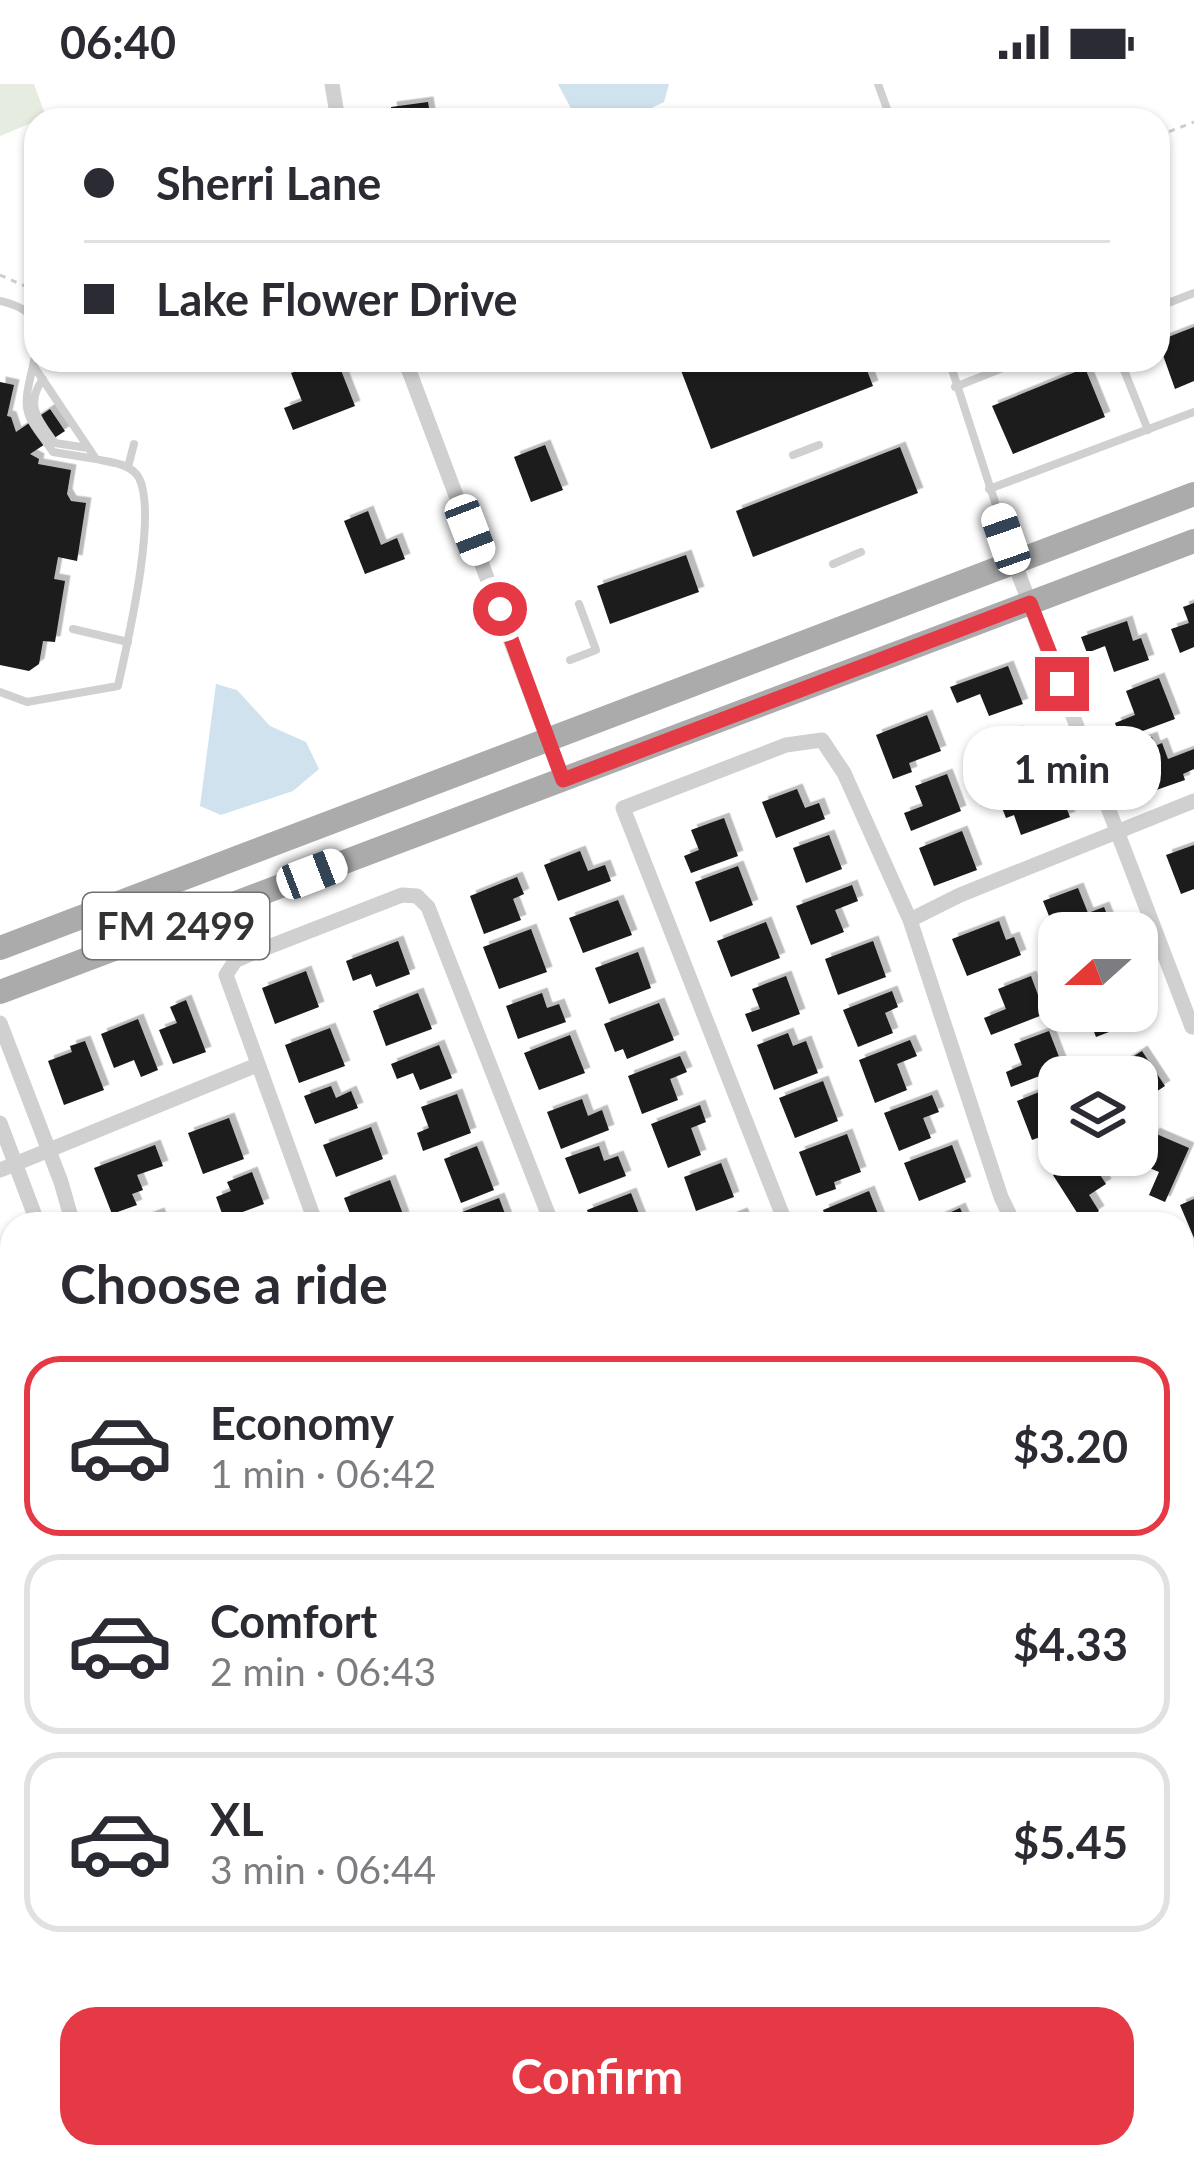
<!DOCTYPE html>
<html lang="en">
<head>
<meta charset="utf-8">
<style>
	:root { --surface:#fff; --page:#f7f7f7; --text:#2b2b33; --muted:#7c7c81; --line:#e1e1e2; --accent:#e63946 }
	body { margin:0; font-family:Lato,sans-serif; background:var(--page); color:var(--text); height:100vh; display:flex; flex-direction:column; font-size:45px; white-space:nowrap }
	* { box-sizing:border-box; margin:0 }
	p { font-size:39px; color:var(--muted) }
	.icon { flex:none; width:66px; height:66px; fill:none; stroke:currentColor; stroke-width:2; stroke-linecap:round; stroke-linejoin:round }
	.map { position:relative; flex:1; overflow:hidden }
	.drawer { position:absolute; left:0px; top:1128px; width:1194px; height:957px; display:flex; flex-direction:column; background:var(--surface); border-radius:36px 36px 0 0; box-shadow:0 3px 9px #0004 }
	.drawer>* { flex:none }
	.banner { position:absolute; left:24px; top:24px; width:1146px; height:264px; border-radius:36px; box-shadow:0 3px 9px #0004; display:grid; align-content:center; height:264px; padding:0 60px; background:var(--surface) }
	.needle { width:78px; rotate:249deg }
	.tools { position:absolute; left:1038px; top:828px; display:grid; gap:24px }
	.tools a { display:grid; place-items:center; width:120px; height:120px; border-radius:24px; background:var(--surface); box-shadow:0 3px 9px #0004; font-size:60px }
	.end { position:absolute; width:54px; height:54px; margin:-27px; border:15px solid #e63946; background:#fff; box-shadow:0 0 0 6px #fff }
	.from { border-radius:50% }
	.bubble { position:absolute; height:84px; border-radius:36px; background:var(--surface); box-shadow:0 3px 9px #0004; font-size:39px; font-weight:700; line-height:84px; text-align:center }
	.car { position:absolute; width:36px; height:72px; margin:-36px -18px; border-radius:15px; box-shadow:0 0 9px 3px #0007; background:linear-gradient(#fff 24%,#345 0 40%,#fff 0 76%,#345 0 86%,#fff 0) }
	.banner b { display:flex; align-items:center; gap:42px; height:114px; font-size:45px }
	.banner b+b { border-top:3px solid var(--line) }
	.banner i { width:30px; height:30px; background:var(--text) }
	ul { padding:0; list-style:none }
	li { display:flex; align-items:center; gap:36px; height:180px; margin:0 24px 18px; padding:0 36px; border:6px solid var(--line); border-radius:36px }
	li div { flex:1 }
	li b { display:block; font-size:45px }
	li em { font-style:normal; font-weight:700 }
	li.active { border-color:var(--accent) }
	li>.icon { width:108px; height:108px; stroke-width:1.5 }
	h2 { padding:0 60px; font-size:54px; line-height:144px }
	.primary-button { display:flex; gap:24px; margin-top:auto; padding:24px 60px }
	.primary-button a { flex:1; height:138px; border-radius:36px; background:var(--accent); color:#fff; font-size:48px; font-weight:700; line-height:138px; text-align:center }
	.status { display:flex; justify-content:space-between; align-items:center; height:84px; padding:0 60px; background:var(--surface); direction:ltr }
	.status svg { height:33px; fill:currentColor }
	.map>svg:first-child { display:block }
	.green { fill:#e6ecdf }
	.water { fill:#cfe2ee }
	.building { fill:#1a1a1a; filter:url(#shadow) }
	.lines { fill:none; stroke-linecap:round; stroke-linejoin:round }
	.path { stroke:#cdcdcd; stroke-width:3; stroke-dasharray:6 6; stroke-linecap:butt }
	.service { stroke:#d0d0d0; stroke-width:8 }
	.minor { stroke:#d0d0d0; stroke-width:15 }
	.primary { stroke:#ababab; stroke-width:24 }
	.route { stroke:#e63946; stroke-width:15 }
	.labels { text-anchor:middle; stroke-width:12; stroke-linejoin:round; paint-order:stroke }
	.shield { fill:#fff; stroke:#707070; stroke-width:3 }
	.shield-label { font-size:39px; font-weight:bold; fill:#333 }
</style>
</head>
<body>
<div class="status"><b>06:40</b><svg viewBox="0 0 49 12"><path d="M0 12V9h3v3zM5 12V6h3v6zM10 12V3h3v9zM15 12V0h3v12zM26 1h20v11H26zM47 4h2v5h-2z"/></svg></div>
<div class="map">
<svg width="1194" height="2084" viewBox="0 0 1194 2084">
	<defs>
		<filter id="shadow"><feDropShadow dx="5.5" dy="-5.5" stdDeviation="0" flood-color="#0004"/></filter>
	</defs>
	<rect width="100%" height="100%" fill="#fff"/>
	<path class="green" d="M0 0H34L46 33 0 52Z
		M348 2073H483L486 2084H349Z"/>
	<path class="water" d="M558 0H669L664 18 626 36H577Z
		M216 600 237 606 270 642 306 658 319 685 293 707 221 731 200 722Z"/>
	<path class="building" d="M428 18 431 36H393L391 23Z
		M1194 243V297L1175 305 1158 257Z
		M325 276H337L355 322 293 346 284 324 302 317 291 289Z
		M677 276H863L873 302 711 365Z
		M1085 284 1105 333 1013 370 992 322Z
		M0 298 14 301 7 332 11 333 16 348 50 325 65 347 30 370 39 375 38 380 71 386 67 410 71 417 86 419 77 477 58 473 54 495 65 497 55 558 43 557 39 580 29 587 0 581Z
		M545 361 563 406 531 418 514 373Z
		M900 363 918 409 753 473 736 427Z
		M368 427 381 461 397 454 405 475 365 490 344 437Z
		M686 471 699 508 610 540 597 502Z
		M1194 519V563L1180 569 1171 545 1189 539 1183 523Z
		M1127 537 1133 557 1141 554 1149 576 1114 588 1105 562 1087 569 1081 553Z
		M1008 582 1023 620 989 632 980 610 957 619 950 603Z
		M1159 594 1175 635 1121 655 1115 639 1135 631 1126 607Z
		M927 631 941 667 909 679 912 688 893 695 876 651Z
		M1017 647 1026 672 1042 665 1048 681 1004 697 997 678 989 681 981 660Z
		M1152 653 1155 662 1162 659 1168 675 1194 665V685L1183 690 1185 696 1142 711 1124 663Z
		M947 690 961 727 911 747 904 729 923 722 915 702Z
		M1041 700 1048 719 1062 713 1070 733 1021 751 1014 731 1006 734 999 716Z
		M797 705 805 724 819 719 825 735 776 754 762 718Z
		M724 734 738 772 691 789 684 772 699 766 691 746Z
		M962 747 977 786 934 802 919 764Z
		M829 751 842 785 806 799 793 764Z
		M1194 761V805L1181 810 1166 771Z
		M580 767 588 787 605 781 611 797 558 817 544 781Z
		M738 782 753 821 710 838 695 798Z
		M517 793 524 810 513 815 521 836 484 850 470 812Z
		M852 801 858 817 835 826 844 848 811 861 796 822Z
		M1078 804 1088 829 1104 823 1110 838 1081 849H1064L1058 834 1051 837 1043 817Z
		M618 816 632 851 583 869 569 834Z
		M999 837 1006 856 1014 853 1021 871 967 892 952 855Z
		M766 838 780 874 731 893 717 857Z
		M531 845 547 888 499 905 483 863Z
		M398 857 410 890 376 903 371 890 353 897 346 877Z
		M873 857 886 893 838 911 825 875Z
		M638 868 651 904 609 920 595 884Z
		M306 887 319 923 275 940 262 904Z
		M786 892 800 930 752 948 745 930 760 925 752 905Z
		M1031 892 1045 930 991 951 984 934 1006 925 998 905Z
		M892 907 898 923 885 929 893 949 858 963 843 926Z
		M418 909 432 945 386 962 373 927Z
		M542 909 547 924 559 920 566 938 518 955 506 922Z
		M186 916 206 968 173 980 159 946 177 939 170 923Z
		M659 919 674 956 627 975 623 965 615 968 604 940Z
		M1086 927H1121L1127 941 1096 953Z
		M138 935 158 986 141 993 134 976 114 984 101 950Z
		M330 944 345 982 299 999 285 961Z
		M1049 947 1063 983 1011 1003 1006 988 1022 981 1014 960Z
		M788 949 793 962 806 957 818 989 774 1006 757 961Z
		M570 951 585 989 539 1006 524 969Z
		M910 956 917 972 897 980 907 1006 875 1019 859 976Z
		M85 957 104 1006 64 1021 48 977 72 968 70 962Z
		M439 961 452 994 420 1006 413 989 397 995 391 980Z
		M1142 967 1165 1002 1137 1020V993H1132L1123 979Z
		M680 972 687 988 670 995 678 1016 642 1030 628 992Z
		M823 997 838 1037 795 1054 779 1014Z
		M1059 1000V1046L1032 1056 1017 1017Z
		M331 1002 336 1014 351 1007 358 1024 315 1040 304 1012Z
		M457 1010 471 1049 423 1067 417 1049 429 1044 421 1023Z
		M932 1011 939 1028 923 1034 931 1054 899 1067 884 1029Z
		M582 1015 588 1032 602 1026 609 1046 561 1065 547 1028Z
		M700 1021 706 1038 691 1044 701 1071 668 1084 651 1040Z
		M229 1034 244 1075 203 1090 188 1049Z
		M371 1043 383 1075 336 1093 323 1061Z
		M1154 1049 1189 1064 1165 1118 1149 1111 1159 1088 1140 1080Z
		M847 1050 861 1088 834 1098 836 1105 816 1112 799 1068Z
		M155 1061 163 1082 137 1091 143 1106 132 1110 137 1121 112 1130 94 1084Z
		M952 1061 966 1098 919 1117 904 1079Z
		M477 1062 494 1106 461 1119 444 1075Z
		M599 1062 604 1077 618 1072 626 1092 579 1110 565 1074Z
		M1082 1071H1087L1106 1100 1089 1111 1099 1127 1083 1138 1053 1091Z
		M721 1079 734 1113 696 1127 684 1093Z
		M252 1088 264 1120 224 1135 216 1113 231 1107 227 1098Z
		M390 1096 404 1133 386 1140H354L344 1114Z
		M869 1107 882 1140H828L823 1126Z
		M631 1109 643 1140H592L587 1126Z
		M499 1114 509 1140H460L457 1130Z
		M1194 1115V1154L1180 1121Z
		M960 1124 967 1140H925Z
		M159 1129 163 1140H130Z
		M742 1129 747 1140H714Z
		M12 1180V1222L0 1227V1184Z
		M12 1245V1292L0 1250Z
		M0 1463 12 1493 0 1498Z
		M1194 1492V1549L1182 1530V1500Z
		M4 1508 12 1541 0 1546V1510Z
		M12 1562V1604L0 1608V1566Z
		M12 1617V1654L0 1621Z
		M1194 1644V1675L1182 1656Z
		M12 1911V1947L0 1950V1914Z
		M1187 1965 1194 1978V2024L1182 2031V1968Z
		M12 1971V2010L0 2013V1974Z
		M12 2053V2073L1 2076 0 2056Z
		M651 2073H685L665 2084H657Z
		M833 2073H868L874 2084H829L826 2077Z
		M924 2073H955L960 2084H929Z
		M1120 2073H1133L1139 2084H1100Z"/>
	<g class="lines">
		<path class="path" d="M1158 52 1194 38
			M0 191 34 206 31 214"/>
		<path class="service" d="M878 0 891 36
			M0 217C14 220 32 227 36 242
			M1158 223 1194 209
			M949 276 1014 477
			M1120 276 1148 346
			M33 282C21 331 25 328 53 368L96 375
			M43 295C24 321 39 337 55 359L88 364
			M955 303 1023 276
			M793 371 819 361
			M128 383 134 360
			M989 405 1194 328
			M833 480 861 468
			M73 545 128 558
			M570 576 596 566 579 520
			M0 608 27 618 118 602C127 560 158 431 139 394 131 379 111 379 96 375L33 281 36 269"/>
		<path class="minor" d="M332 0 338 36
			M405 276 563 696
			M1014 478 1192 943
			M910 836 960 811 1194 717
			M0 939 61 1098 73 1140
			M0 1039 38 1140
			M0 1086 257 981
			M316 1140 226 891 235 877 253 869 402 811 417 812 428 823 552 1140
			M786 1140 623 724 786 661 822 656 844 689 910 836 1001 1113 1014 1140
			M1182 1258 1194 1281
			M1182 1435 1194 1422
			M0 1722 12 1756
			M1182 1757 1194 1749
			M0 1800 12 1795
			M1182 1844 1194 1864
			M90 2073 91 2084
			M331 2073 334 2084
			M747 2073 752 2084
			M1024 2073 1031 2084
			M125 2084 281 2073"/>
		<path class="primary" d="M0 864 1194 410
			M0 908 1194 457"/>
	</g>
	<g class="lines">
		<path class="route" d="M500 525 563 696 1030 519 1062 600"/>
	</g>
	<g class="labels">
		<rect class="shield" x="83" y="809" width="186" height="66" rx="9"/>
		<g class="shield-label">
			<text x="176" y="856">FM 2499</text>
		</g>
	</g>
</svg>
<div class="tools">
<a><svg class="needle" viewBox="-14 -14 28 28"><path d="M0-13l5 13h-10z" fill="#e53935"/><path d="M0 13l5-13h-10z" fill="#7c7c81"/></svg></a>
<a><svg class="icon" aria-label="layers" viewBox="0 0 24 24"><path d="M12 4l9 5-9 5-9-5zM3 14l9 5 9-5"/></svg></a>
</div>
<i class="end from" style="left:500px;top:525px"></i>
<i class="end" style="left:1062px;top:600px"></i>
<div class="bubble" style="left:963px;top:642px;width:198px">1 min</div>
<i class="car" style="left:470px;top:446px;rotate:159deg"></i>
<i class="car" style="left:1006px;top:455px;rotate:341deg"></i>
<i class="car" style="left:312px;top:790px;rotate:69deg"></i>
<div class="banner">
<b><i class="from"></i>Sherri Lane</b>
<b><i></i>Lake Flower Drive</b>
</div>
<section class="drawer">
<h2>Choose a ride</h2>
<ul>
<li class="active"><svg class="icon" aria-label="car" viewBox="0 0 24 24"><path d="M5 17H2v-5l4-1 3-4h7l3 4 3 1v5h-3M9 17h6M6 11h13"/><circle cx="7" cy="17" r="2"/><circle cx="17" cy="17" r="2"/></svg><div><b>Economy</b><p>1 min · 06:42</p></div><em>$3.20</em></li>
<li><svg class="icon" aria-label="car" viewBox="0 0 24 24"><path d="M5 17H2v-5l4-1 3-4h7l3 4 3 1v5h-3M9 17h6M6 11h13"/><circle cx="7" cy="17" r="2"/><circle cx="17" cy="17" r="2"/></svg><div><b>Comfort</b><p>2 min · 06:43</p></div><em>$4.33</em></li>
<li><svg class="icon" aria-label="car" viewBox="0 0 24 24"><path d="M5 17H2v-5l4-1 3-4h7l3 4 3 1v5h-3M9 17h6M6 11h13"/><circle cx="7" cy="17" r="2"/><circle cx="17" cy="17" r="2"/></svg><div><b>XL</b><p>3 min · 06:44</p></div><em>$5.45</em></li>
</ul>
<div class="primary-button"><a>Confirm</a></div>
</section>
</div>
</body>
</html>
